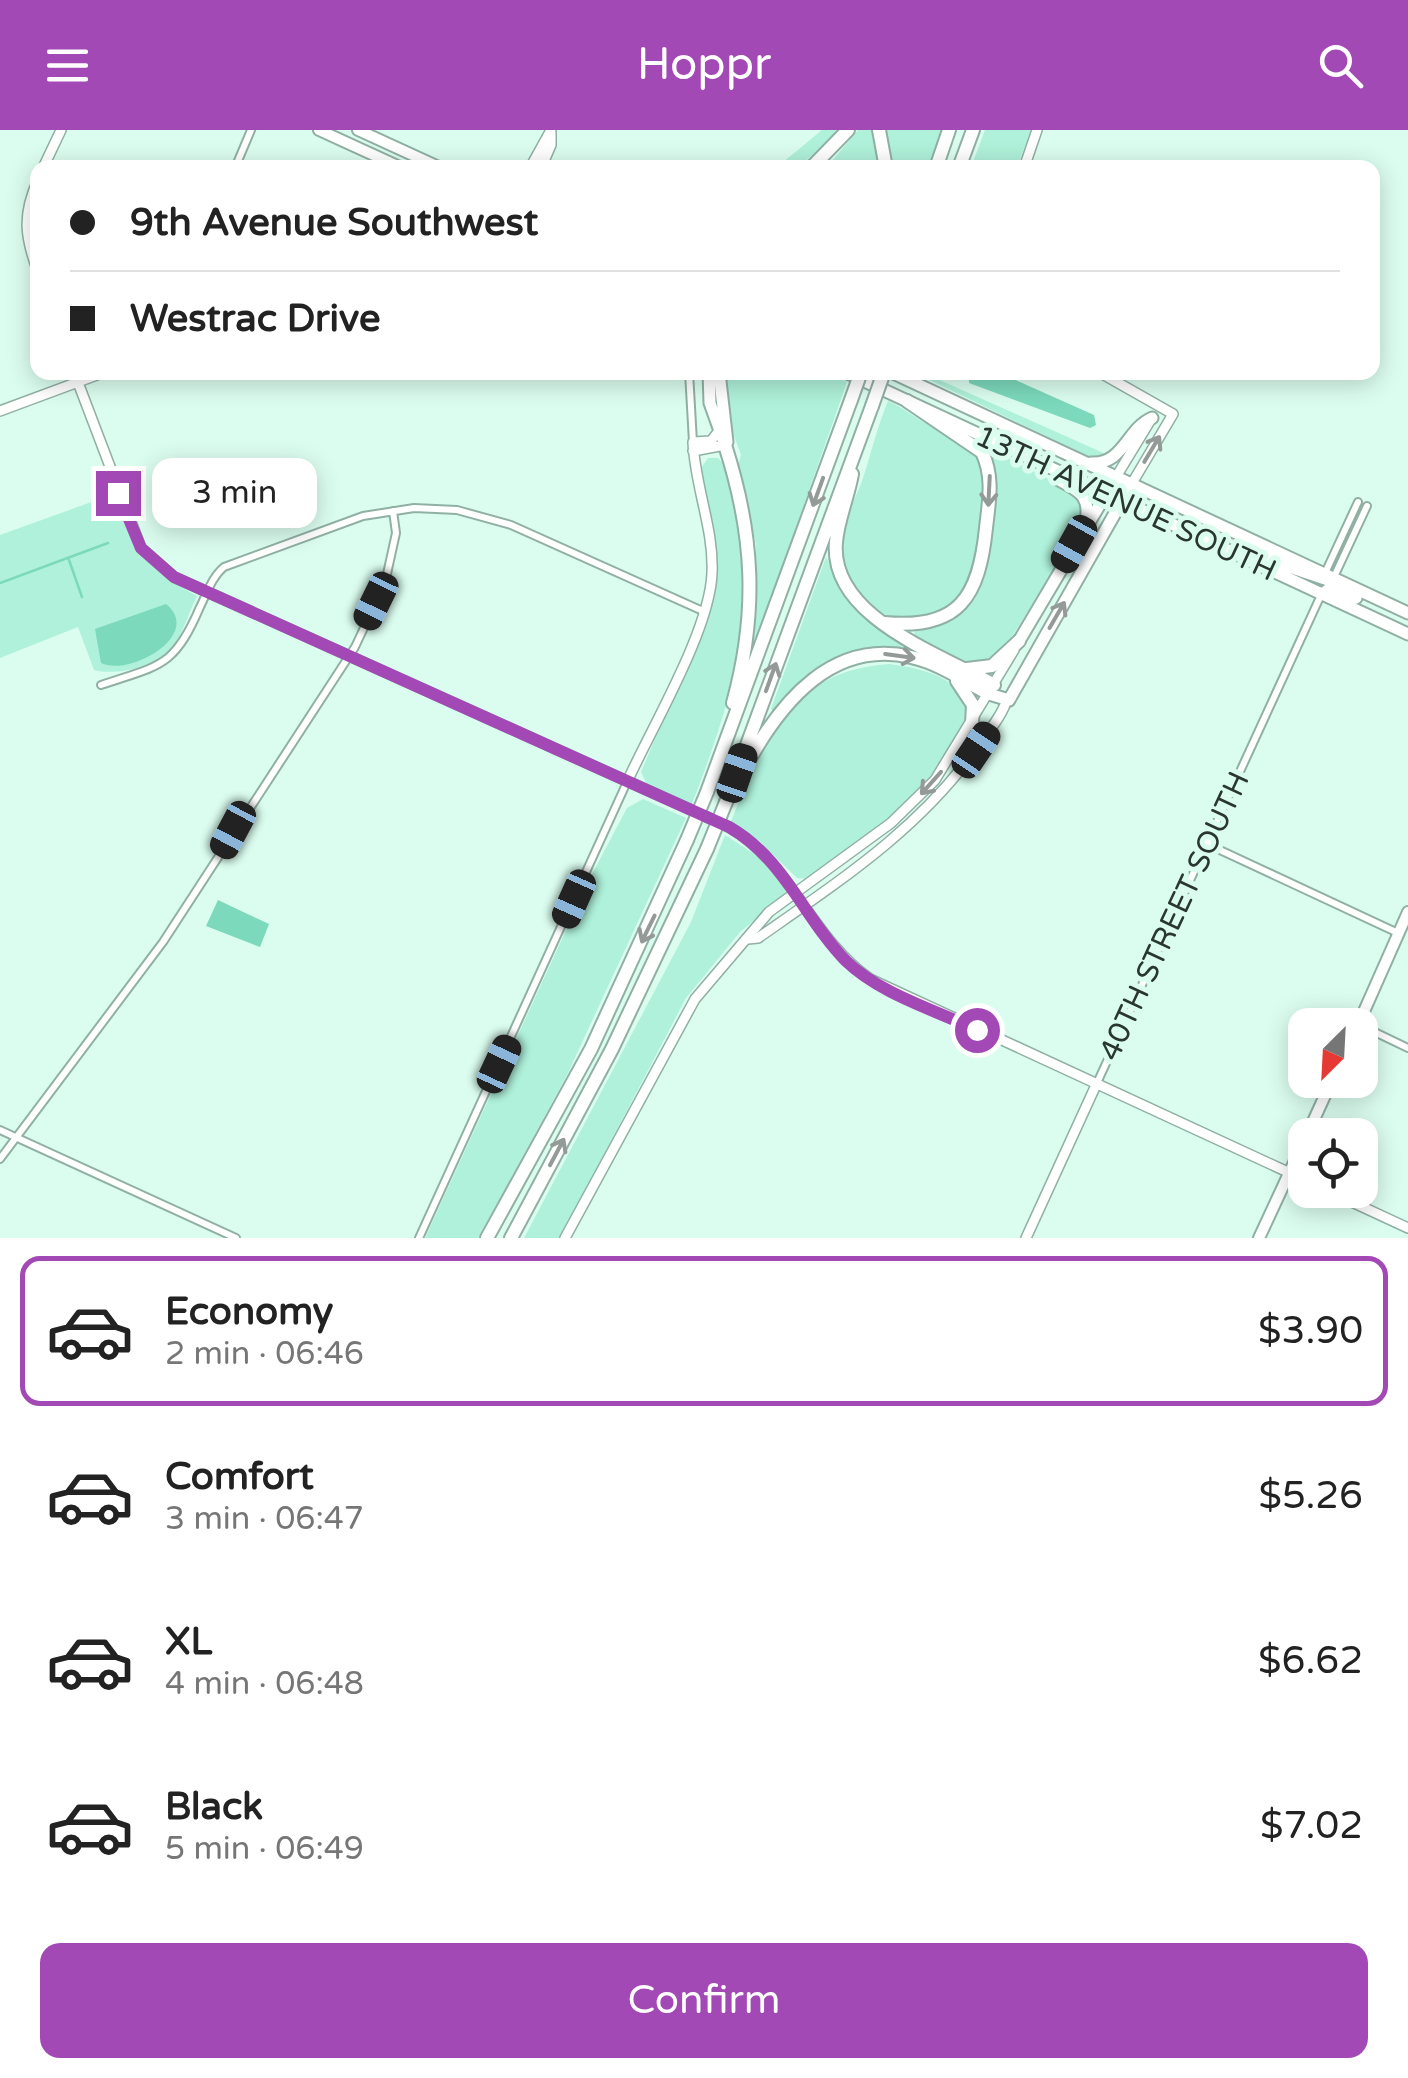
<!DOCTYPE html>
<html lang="en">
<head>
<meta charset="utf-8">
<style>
	:root { --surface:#fff; --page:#f6f6f6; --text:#222; --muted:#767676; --line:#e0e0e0; --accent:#a349b5 }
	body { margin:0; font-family:"Varela Round",sans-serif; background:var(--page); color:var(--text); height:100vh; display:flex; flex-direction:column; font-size:38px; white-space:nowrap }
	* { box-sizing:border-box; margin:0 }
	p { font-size:32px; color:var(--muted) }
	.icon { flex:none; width:55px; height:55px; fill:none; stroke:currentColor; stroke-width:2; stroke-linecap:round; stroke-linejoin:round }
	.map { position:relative; height:1108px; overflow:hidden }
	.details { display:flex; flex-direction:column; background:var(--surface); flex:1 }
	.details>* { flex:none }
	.guide { position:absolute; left:30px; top:30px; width:1350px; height:220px; border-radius:20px; box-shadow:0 5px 25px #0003; display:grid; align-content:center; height:220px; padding:0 40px; background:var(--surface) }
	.needle { width:65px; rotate:204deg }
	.fabs { position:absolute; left:1288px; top:878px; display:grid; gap:20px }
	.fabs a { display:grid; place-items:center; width:90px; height:90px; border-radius:20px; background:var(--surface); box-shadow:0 5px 25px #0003; font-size:50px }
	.end { position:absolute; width:45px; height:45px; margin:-22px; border:12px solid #a349b5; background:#fff; box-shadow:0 0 0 5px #fff }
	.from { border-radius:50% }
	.bubble { position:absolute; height:70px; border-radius:20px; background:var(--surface); box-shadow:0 5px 25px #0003; font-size:32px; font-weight:600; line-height:70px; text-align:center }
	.car { position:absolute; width:30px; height:60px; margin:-30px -15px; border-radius:12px; box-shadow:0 0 8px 2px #0007; background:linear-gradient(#222 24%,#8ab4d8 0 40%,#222 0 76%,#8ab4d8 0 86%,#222 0) }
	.guide b { display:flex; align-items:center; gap:35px; height:95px; font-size:38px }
	.guide b+b { border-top:2px solid var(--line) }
	.guide i { width:25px; height:25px; background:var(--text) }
	ul { padding:18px 0 0; list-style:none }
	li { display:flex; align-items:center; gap:30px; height:150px; margin:0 20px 15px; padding:0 20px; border:5px solid transparent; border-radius:20px }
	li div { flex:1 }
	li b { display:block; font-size:38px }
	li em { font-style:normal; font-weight:600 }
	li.current { border-color:var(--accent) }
	li>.icon { width:90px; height:90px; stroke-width:1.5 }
	.button { display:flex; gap:20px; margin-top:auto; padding:20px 40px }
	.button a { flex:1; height:115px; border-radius:20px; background:var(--accent); color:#fff; font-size:40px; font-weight:600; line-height:115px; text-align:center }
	header { display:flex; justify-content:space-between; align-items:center; height:130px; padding:0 40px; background:var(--accent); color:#fff; font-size:45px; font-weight:600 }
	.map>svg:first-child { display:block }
	.green { fill:#aff1da }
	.water { fill:#7cd9bb }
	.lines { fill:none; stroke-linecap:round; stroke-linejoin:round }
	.stream { stroke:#7cd9bb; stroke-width:2.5 }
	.minor-casing { stroke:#90b0a4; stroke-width:10 }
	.tertiary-casing { stroke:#90b0a4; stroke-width:12 }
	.secondary-casing { stroke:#90b0a4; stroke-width:14 }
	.primary-casing { stroke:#90b0a4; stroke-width:15 }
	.motorway-casing { stroke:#90b0a4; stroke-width:16 }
	.minor { stroke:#fff; stroke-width:6 }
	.tertiary { stroke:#fff; stroke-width:9 }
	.secondary { stroke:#fff; stroke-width:10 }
	.primary { stroke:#fff; stroke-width:11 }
	.motorway { stroke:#fff; stroke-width:12 }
	.motorway-bridge-casing { stroke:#90b0a4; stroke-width:16; stroke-linecap:butt }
	.motorway-bridge { stroke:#fff; stroke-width:12 }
	.oneway { stroke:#949a98 }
	.route { stroke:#a349b5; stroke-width:12 }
	.labels { text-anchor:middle; stroke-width:10; stroke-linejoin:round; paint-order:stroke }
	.street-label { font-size:30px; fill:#293632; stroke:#dbfdf0 }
</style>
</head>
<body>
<header><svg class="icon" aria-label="menu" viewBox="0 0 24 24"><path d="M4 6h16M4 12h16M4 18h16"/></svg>Hoppr<svg class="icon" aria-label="search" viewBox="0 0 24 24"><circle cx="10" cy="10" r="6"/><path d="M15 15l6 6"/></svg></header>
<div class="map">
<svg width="1408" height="1108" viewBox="0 0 1408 1108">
	<rect width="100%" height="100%" fill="#dbfdf0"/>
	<path class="green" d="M822 0H840L799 37 776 38Z
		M858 0H874L881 37 826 38Z
		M885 0H942L928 37H892Z
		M985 0H1031L1017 37H971Z
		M725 243H828L847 252 750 529H746L753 490 756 414 737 338 741 325 733 303Z
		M915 243H924L1108 325 1090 327Z
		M888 271C902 277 914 287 927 294 984 328 990 323 981 394 979 410 980 432 974 446 942 518 837 494 840 415 841 391 854 373 862 351 871 324 877 297 888 271Z
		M993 320 1077 364 1084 377 1081 393 1004 520 976 537 958 532 914 506 915 500C978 488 984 452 990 396 993 370 996 349 989 325Z
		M708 328H718L726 336C733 365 744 397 747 427 755 501 718 608 691 676L647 655 641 642 715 467 716 415 699 341Z
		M111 365C130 413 151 442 197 466 189 482 183 503 173 517 157 537 116 546 94 540L78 497 0 528V405Z
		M826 427 852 477 908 512V522L817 540 775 582 771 579Z
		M889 534C1078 557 868 706 809 749L797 748 758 710 730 694C763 612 788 541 889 534Z
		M643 669 686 688 567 945 478 1108H425L589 750 627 678Z
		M725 705 762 729 786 758 785 765 740 802 686 868 560 1108H524L691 792Z"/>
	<path class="water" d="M969 243H1000L1094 285 1096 295 1090 298 969 253Z
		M166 474C204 505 129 547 101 533L95 499Z
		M218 770 269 794 260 817 206 796Z"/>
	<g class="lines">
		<path class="stream" d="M69 430 82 467
			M0 453 108 413"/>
		<defs>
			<path id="minor" d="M235 38 251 0
				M689 242 693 312
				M1325 443 1358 372
				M1334 447 1367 376
				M101 555C160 535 174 538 200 477 207 463 212 447 224 437L363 386 414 378 457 380 511 395 705 482
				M1207 714 1398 803
				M1360 895 1408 918
				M1097 953 1321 465
				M0 1000 236 1108
				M0 1029 163 812 355 517 385 453 396 403 393 381
				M419 1108 627 652"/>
			<path id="tertiary" d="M43 38 61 0
				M530 38 551 0
				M541 38 551 15V3
				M1024 38 1037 0
				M38 50C22 85 25 107 38 142
				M74 242 141 418 174 447 729 697C792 734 811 808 870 849L1305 1050
				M1099 242 1173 284 1131 355
				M0 281 105 242
				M693 321 725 315
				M1116 347 1150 291
				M627 652C652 597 710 500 712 443 714 399 695 357 693 312L711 311 718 302
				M748 809 758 808C841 750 923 697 981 612 990 600 1005 581 1007 568
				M1326 1060 1408 1098
				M565 1108 695 869 769 782 891 693 935 650 1014 520
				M1026 1108 1096 955"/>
			<path id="secondary" d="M319 0 402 38
				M358 0 441 38
				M1358 895 1408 782
				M1307 1005 1332 950
				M1259 1108 1305 1009"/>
			<path id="primary" d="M709 242 710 273 725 315
				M719 242 727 312
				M845 242 1408 504
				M891 242 1408 483
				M1091 333C1123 335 1127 299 1152 288
				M1059 350C1078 360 1091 366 1086 391
				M1242 421 1328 450
				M1322 464 1332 457 1356 468
				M1019 511 1116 347
				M989 564 1009 570 1131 355"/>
			<path id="motorway" d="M879 0 886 38
				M811 38 848 0
				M936 38 949 0
				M959 38 973 0
				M725 315C754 405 758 482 733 573
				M852 344C848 367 838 389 836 412 829 487 940 524 994 555
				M885 493C959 500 979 467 986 398 989 371 994 347 982 322L907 271
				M967 539 992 536 1019 511
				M957 551 973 575 972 594
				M748 632C782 571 833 509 911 527 939 533 964 551 989 564
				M707 662 851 270
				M726 672 872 276
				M487 1108 591 919 687 710
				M511 1108 612 919 707 719"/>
		</defs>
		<use href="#minor" class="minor-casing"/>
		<use href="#tertiary" class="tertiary-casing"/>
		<use href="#secondary" class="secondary-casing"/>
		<use href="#primary" class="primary-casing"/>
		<use href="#motorway" class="motorway-casing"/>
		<use href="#minor" class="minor"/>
		<use href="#tertiary" class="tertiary"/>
		<use href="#secondary" class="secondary"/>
		<use href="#primary" class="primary"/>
		<use href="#motorway" class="motorway"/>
		<defs>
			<path id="motorway-bridge" d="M851 270 861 242
				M872 276 884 242
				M687 710 707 662
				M707 719 726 672"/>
		</defs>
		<use href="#motorway-bridge" class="motorway-bridge-casing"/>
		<use href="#motorway-bridge" class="motorway-bridge"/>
	</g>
	<defs><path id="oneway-shaft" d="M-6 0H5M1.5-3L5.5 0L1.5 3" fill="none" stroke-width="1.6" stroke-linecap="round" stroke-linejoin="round" transform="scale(2.5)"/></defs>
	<g class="oneway">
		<use href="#oneway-shaft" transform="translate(1152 319) rotate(-59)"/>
		<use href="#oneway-shaft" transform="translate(989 361) rotate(93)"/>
		<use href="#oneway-shaft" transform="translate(818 362) rotate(110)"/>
		<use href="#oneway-shaft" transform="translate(1057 485) rotate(-60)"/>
		<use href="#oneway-shaft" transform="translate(900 526) rotate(8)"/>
		<use href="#oneway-shaft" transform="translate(771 547) rotate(-70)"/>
		<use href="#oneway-shaft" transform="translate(931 653) rotate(132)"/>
		<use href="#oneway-shaft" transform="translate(648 799) rotate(116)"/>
		<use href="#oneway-shaft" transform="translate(557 1022) rotate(-62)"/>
	</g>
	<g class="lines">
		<path class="route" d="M118 363 141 418 174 447 729 697C785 729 803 787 846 831 880 864 935 880 977 900"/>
	</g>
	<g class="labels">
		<g class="street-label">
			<text transform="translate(1126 373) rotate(25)" y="10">13TH AVENUE SOUTH</text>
			<text transform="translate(1174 786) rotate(-65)" y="10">40TH STREET SOUTH</text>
		</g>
	</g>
</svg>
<div class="fabs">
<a><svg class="needle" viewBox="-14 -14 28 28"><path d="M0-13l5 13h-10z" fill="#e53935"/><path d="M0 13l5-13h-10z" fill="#767676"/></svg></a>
<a><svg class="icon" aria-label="locate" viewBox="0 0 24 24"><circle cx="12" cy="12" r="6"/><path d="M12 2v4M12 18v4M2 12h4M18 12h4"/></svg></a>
</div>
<i class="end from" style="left:977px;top:900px"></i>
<i class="end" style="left:118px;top:363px"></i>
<div class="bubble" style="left:152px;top:328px;width:165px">3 min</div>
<i class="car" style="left:1074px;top:414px;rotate:209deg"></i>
<i class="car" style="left:376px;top:471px;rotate:206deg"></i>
<i class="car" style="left:976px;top:620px;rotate:34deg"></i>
<i class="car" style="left:737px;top:643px;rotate:19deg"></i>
<i class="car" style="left:233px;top:700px;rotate:208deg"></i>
<i class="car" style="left:574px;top:769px;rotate:204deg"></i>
<i class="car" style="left:499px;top:934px;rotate:25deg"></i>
<div class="guide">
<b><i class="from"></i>9th Avenue Southwest</b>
<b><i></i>Westrac Drive</b>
</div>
</div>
<section class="details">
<ul>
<li class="current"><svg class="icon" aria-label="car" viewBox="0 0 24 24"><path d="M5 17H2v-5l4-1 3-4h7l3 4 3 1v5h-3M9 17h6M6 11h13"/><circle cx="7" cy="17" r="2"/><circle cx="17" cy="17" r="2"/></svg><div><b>Economy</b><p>2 min · 06:46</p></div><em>$3.90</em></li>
<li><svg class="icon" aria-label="car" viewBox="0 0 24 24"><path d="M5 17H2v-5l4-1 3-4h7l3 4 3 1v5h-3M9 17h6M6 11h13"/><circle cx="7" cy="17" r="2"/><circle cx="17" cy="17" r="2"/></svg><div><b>Comfort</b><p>3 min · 06:47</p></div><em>$5.26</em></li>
<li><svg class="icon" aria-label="car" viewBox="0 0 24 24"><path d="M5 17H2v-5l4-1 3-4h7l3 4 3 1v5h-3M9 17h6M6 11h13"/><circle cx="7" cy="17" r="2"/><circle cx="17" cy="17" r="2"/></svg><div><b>XL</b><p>4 min · 06:48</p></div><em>$6.62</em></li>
<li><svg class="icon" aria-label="car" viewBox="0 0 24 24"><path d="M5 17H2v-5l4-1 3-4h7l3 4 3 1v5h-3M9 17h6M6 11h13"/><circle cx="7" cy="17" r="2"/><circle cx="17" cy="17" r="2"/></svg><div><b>Black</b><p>5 min · 06:49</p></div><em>$7.02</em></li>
</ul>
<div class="button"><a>Confirm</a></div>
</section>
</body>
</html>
